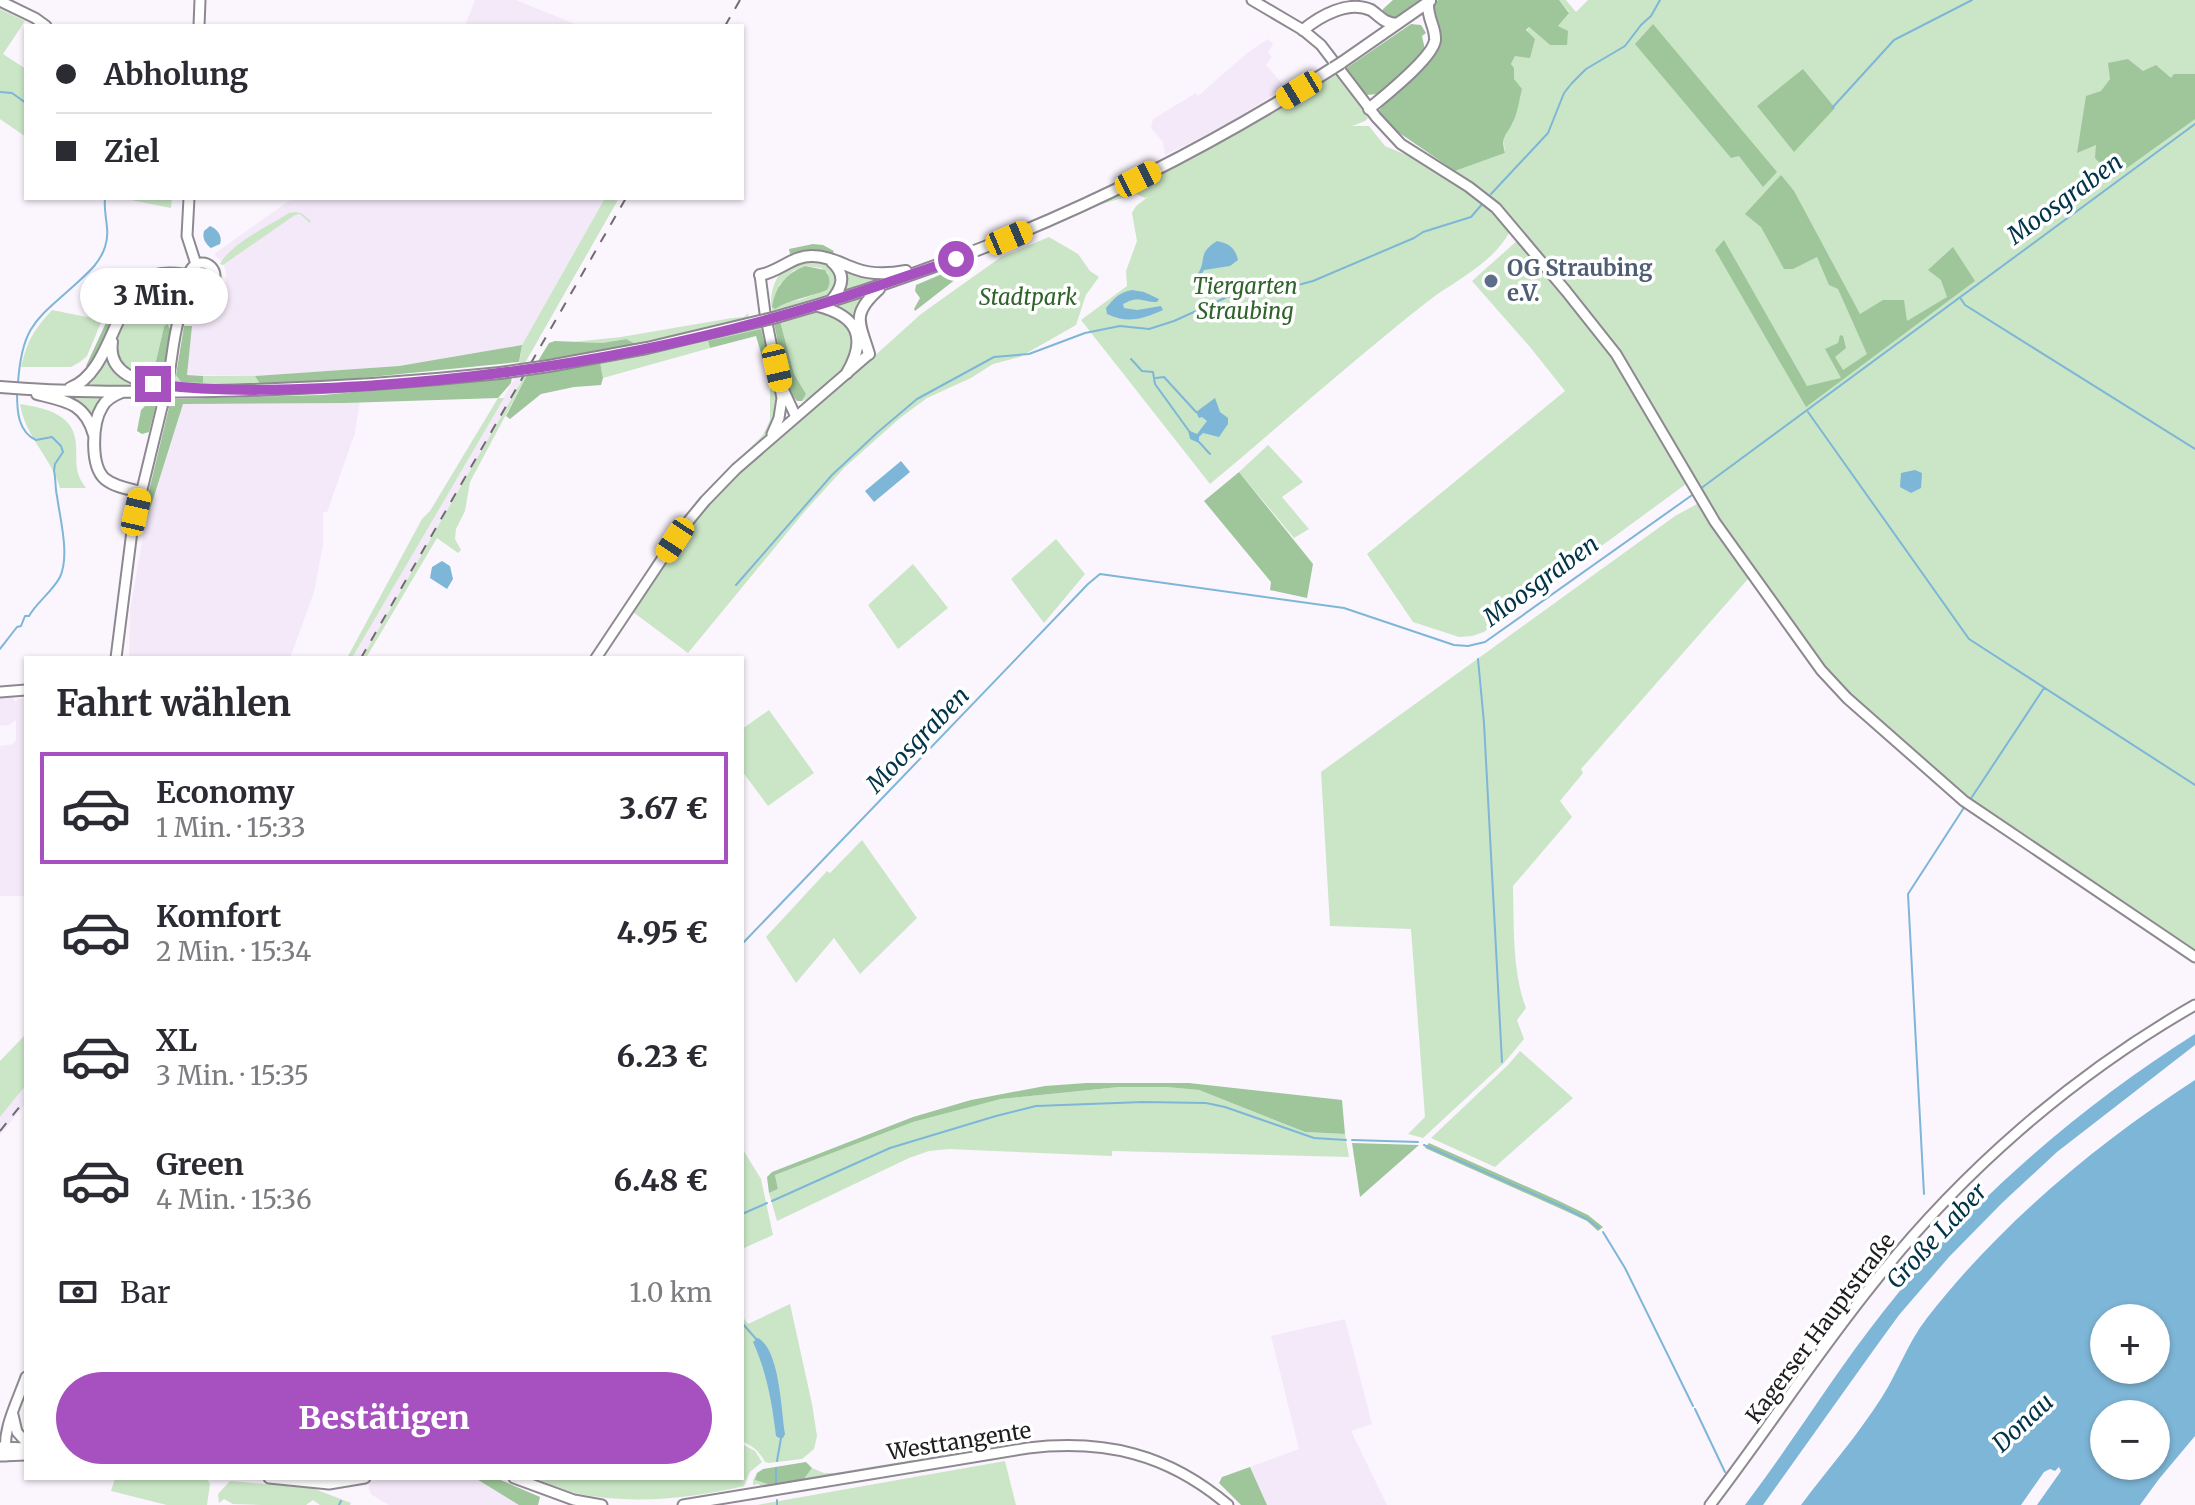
<!DOCTYPE html>
<html lang="de">
<head>
<meta charset="utf-8">
<style>
	:root { --surface:#fff; --page:#f7f7f7; --text:#2b2b33; --muted:#7c7c81; --line:#e1e1e2; --accent:#a651bf }
	body { margin:0; font-family:Merriweather,serif; background:var(--page); color:var(--text); height:100vh; display:flex; flex-direction:column; font-size:30px; white-space:nowrap }
	* { box-sizing:border-box; margin:0 }
	p { font-size:26px; color:var(--muted) }
	.icon { flex:none; width:44px; height:44px; fill:none; stroke:currentColor; stroke-width:2; stroke-linecap:round; stroke-linejoin:round }
	.map { position:relative; flex:1; overflow:hidden }
	.drawer { position:absolute; left:24px; top:656px; width:720px; height:824px; display:flex; flex-direction:column; background:var(--surface); border-radius:0px; box-shadow:0 2px 6px #0004 }
	.drawer>* { flex:none }
	.top-card { position:absolute; left:24px; top:24px; width:720px; height:176px; border-radius:0px; box-shadow:0 2px 6px #0004; display:grid; align-content:center; height:176px; padding:0 32px; background:var(--surface) }
	.fabs { position:absolute; left:2090px; top:1304px; display:grid; gap:16px }
	.fabs a { display:grid; place-items:center; width:80px; height:80px; border-radius:50%; background:var(--surface); box-shadow:0 2px 6px #0004; font-size:40px }
	.end { position:absolute; width:36px; height:36px; margin:-18px; border:10px solid #a651bf; background:#fff; box-shadow:0 0 0 4px #fff }
	.from { border-radius:50% }
	.bubble { position:absolute; height:56px; border-radius:28px; background:var(--surface); box-shadow:0 2px 6px #0004; font-size:26px; font-weight:800; line-height:56px; text-align:center }
	.car { position:absolute; width:24px; height:48px; margin:-24px -12px; border-radius:10px; box-shadow:0 0 6px 2px #0007; background:linear-gradient(#f5c518 24%,#345 0 40%,#f5c518 0 76%,#345 0 86%,#f5c518 0) }
	.top-card b { display:flex; align-items:center; gap:28px; height:76px; font-size:30px }
	.top-card b+b { border-top:2px solid var(--line) }
	.top-card i { width:20px; height:20px; background:var(--text) }
	ul { padding:0; list-style:none }
	li { display:flex; align-items:center; gap:24px; height:112px; margin:0 16px 12px; padding:0 16px; border:4px solid transparent; border-radius:0px }
	li div { flex:1 }
	li b { display:block; font-size:30px }
	li em { font-style:normal; font-weight:800 }
	li.selected { border-color:var(--accent) }
	li>.icon { width:72px; height:72px; stroke-width:1.5 }
	h2 { padding:0 32px; font-size:36px; line-height:96px }
	.pay { display:flex; align-items:center; gap:20px; height:88px; padding:0 32px; font-size:30px }
	.pay p { margin-inline-start:auto }
	.cta { display:flex; gap:16px; margin-top:auto; padding:16px 32px }
	.cta a { flex:1; height:92px; border-radius:48px; background:var(--accent); color:#fff; font-size:32px; font-weight:800; line-height:92px; text-align:center }
	.map>svg:first-child { display:block }
	.built { fill:#f4e9f9 }
	.green { fill:#cbe6c7; fill-rule:evenodd }
	.forest { fill:#9ec69a }
	.water { fill:#7eb6d7; fill-rule:evenodd }
	.lines { fill:none; stroke-linecap:round; stroke-linejoin:round }
	.stream { stroke:#7eb6d7; stroke-width:2 }
	.secondary-casing { stroke:#8e8991; stroke-width:13 }
	.primary-casing { stroke:#8e8991; stroke-width:14 }
	.secondary { stroke:#fff; stroke-width:9 }
	.primary { stroke:#fff; stroke-width:10 }
	.rail { stroke:#6f6b70; stroke-width:2; stroke-dasharray:10 10; stroke-linecap:butt }
	.secondary-bridge-casing { stroke:#8e8991; stroke-width:13; stroke-linecap:butt }
	.primary-bridge-casing { stroke:#8e8991; stroke-width:14; stroke-linecap:butt }
	.secondary-bridge { stroke:#fff; stroke-width:9 }
	.primary-bridge { stroke:#fff; stroke-width:10 }
	.route { stroke:#a651bf; stroke-width:10 }
	.service-dot { fill:#5c6f8a; stroke:#fff; stroke-width:3 }
	.labels { text-anchor:middle; stroke-width:7; stroke-linejoin:round; paint-order:stroke }
	.service-label { font-size:22px; font-weight:bold; fill:#4e5e75; stroke:#fff; text-anchor:start }
	.park-label { font-size:22px; font-style:italic; fill:#2e632a; stroke:#fff }
	.street-label { font-size:22px; fill:#1e1c1f; stroke:#fff }
	.water-label { font-size:24px; font-style:italic; fill:#013349; stroke:#fff }
</style>
</head>
<body>
<div class="map">
<svg width="2195" height="1505" viewBox="0 0 2195 1505">
	<rect width="100%" height="100%" fill="#fbf5fe"/>
	<path class="built" d="M475 0H516L580 26H465Z
		M1268 39 1273 44 1268 53 1272 57 1266 65 1285 87 1228 124 1165 155 1163 142 1151 128 1153 119 1196 93 1198 96 1247 53Z
		M293 198H605L522 345 399 366 255 376 187 375 193 306 201 300 215 297 222 291 226 282V272L223 263 214 254Z
		M525 375 362 658H352L516 376Z
		M360 401 355 433 327 512H323V545L314 592 290 658H129L130 610 145 525 183 403Z
		M12 697 16 702 17 699 26 698V896H0V746L13 744 16 740V720L9 725 0 726V698Z
		M26 1085V1103L0 1135V1117Z
		M1345 1319 1372 1424 1351 1431 1387 1505H1267L1250 1467 1299 1449 1271 1336Z
		M382 1478H496L540 1497 538 1505H389L372 1495 369 1489V1482Z"/>
	<path class="green" d="M1559 0H1566L1576 12 1588 0H2195V953L1959 792 1871 716 1826 671 1705 500 1621 354 1494 201 1485 194 1486 192 1455 171 1505 153 1503 136 1513 123 1514 68 1511 64 1529 27 1550 45 1558 26 1569 12Z
		M0 9 25 21 3 54 26 69V137L0 119Z
		M1335 72 1368 118 1365 121 1352 126H1369L1385 146 1418 160 1487 206 1510 231C1493 264 1455 280 1427 302 1353 360 1282 424 1210 484L1081 320 1127 286 1126 271 1137 241 1132 213 1136 206 1149 196 1145 198 1136 194 1092 207 1254 123Z
		M121 198H172L171 208Z
		M605 198H619L525 363 519 364 522 345Z
		M295 212 301 213 311 221 310 223 300 214 295 215 223 265 220 264C230 244 270 225 289 213Z
		M1049 237 1078 254 1090 271 1099 277 1086 295 1076 325 1020 357 993 364 971 378 927 398 900 418 845 467 805 511 688 653 633 612 701 510 738 472 841 382 850 378 921 314 1001 257Z
		M1519 239 1612 356 1626 376 1686 484 1484 632 1472 636 1459 637 1413 622 1367 554 1565 391 1530 347 1472 281Z
		M824 260 837 269V289L825 299 773 314C767 294 776 268 798 261 806 259 816 260 824 260ZM805 266 821 268 828 273 827 290 799 300 786 302 779 285 793 271Z
		M191 276a10 10 0 1 1 20 0a10 10 0 1 1-20 0Z
		M843 269 890 277 842 293Z
		M166 277 178 279 181 288 171 330 170 326 164 327 155 365 160 370 164 368 161 383 128 373 114 353C116 334 131 295 148 284 153 281 160 279 166 277Z
		M866 293 856 323 830 305Z
		M52 310 102 320 87 356 80 362 71 367H21C28 339 33 331 52 310Z
		M824 311 833 313 850 326C852 332 855 340 855 346 854 365 820 397 802 401L806 394 794 374 780 321 807 312Z
		M748 313 749 319 638 345 626 339 602 343 573 342 621 337 732 318 744 317Z
		M762 326C767 350 776 375 777 399 778 433 748 452 726 473 716 483 706 493 695 503L763 435 770 420V384L774 382 761 330 708 342 710 348 603 378 600 362Z
		M107 352 144 386V388L84 387 94 376Z
		M176 375 181 382 203 383V376H255L260 384 173 385Z
		M525 375H527L470 482 465 511 456 529 455 539 461 550 458 553 437 538 366 658H362Z
		M54 393 105 395 93 418Z
		M498 398H504L352 658H347L422 519 430 511Z
		M20 404C45 408 75 414 76 445 77 464 74 472 86 488H60C51 457 25 437 20 404Z
		M1268 445 1303 482 1282 497 1309 529 1294 538 1239 472Z
		M1697 504 1748 579 1581 769 1583 773 1560 801 1572 817 1513 886C1514 925 1512 971 1526 1008L1517 1020 1524 1039 1504 1063 1423 1138 1408 1134 1425 1117 1411 929 1330 926 1321 772 1675 516Z
		M1056 539 1085 574 1044 623 1011 579Z
		M913 564 948 608 898 649 868 605Z
		M769 710 814 773 768 806 742 771V729Z
		M862 840 917 918 860 974 834 938 796 983 766 937 827 871 830 873Z
		M26 1034V1085L0 1117V1061Z
		M1520 1051 1573 1098 1495 1167 1431 1138 1508 1065Z
		M1119 1087H1166L1199 1090 1305 1132 1345 1134 1349 1157 1112 1151V1156L949 1149 929 1151 909 1158 777 1221 769 1193 778 1189 775 1175 913 1122 1001 1099Z
		M742 1148 761 1179 773 1235 742 1249Z
		M790 1304 812 1404 817 1436 814 1449 802 1459 769 1463 765 1462C759 1451 754 1447 742 1441V1316L748 1324Z
		M742 1444 755 1451 762 1462 750 1472 744 1486C689 1499 631 1505 575 1493 561 1489 547 1483 533 1478H742Z
		M998 1446 999 1449 761 1488 759 1484 753 1485V1480L757 1473 756 1480 804 1479 812 1468 824 1473H835Z
		M1005 1461 1016 1505H757Z
		M115 1478 207 1479 210 1484 207 1505H167L111 1491Z
		M230 1481 312 1488 351 1503 350 1505H320L313 1500 306 1505H261L233 1504 224 1499 219 1503 218 1494Z"/>
	<path class="forest" d="M1393 0H1424L1397 20H1391L1383 14V9Z
		M1438 0H1559L1569 13 1558 26 1568 31 1567 45H1550L1529 27 1526 30 1535 39 1530 58 1515 56 1511 64 1514 68V79L1522 89C1519 100 1518 112 1513 122 1507 136 1500 135 1505 153L1455 171 1395 130 1378 112 1391 95 1429 61 1437 50 1440 39 1432 18 1433 5Z
		M1411 24 1421 25 1426 33 1422 36 1425 50 1411 66 1380 94 1365 95 1345 69Z
		M1653 24 1777 172 1763 187 1739 156 1731 158 1635 44Z
		M2128 59 2143 71 2156 65 2171 78 2174 74H2195V119L2113 178 2095 158 2096 145 2077 153 2086 96 2101 91 2110 79 2108 63Z
		M1803 69 1835 108 1794 152 1757 106Z
		M1781 175 1794 191 1860 314 1883 300H1904L1907 321 1947 297 1941 280 1928 270 1953 247 1975 281 1806 407 1715 250 1724 240 1807 386 1841 378 1825 349 1838 343 1840 335 1843 336 1846 348 1835 357 1843 370 1867 354 1838 289 1829 285 1817 257 1793 269H1784L1761 227 1745 214Z
		M813 244 823 245 834 251 832 254 810 250 790 254 789 249Z
		M968 263 970 268 915 311 914 309 920 298 915 291 916 285Z
		M805 266 825 270C830 277 831 282 827 290 810 297 790 299 775 309L772 307C775 287 786 273 805 266Z
		M130 277 133 285 91 367 86 366 123 286Z
		M780 321 794 374 806 394 802 401H797C785 389 778 341 774 323Z
		M167 324 171 330 164 368 158 369 155 365 164 327Z
		M184 326H192L187 375 203 376V383L181 382 176 375Z
		M761 329 774 383 770 384 756 336 710 348 708 341Z
		M626 339 638 345 538 361 549 343 555 341 602 343Z
		M522 345 519 362 331 381 260 384 255 376 399 366Z
		M600 362 603 378 601 385 574 387 541 394 510 419 506 416 527 375Z
		M512 376 511 383 498 398 345 403 183 404 145 525 141 524 171 399 323 395Z
		M156 405 149 432 142 434 137 431 141 410 145 406Z
		M1239 472 1313 564 1307 598 1270 590 1271 582 1204 501Z
		M1086 1083H1189L1342 1100 1345 1134 1305 1132 1199 1090 1166 1087H1119L1001 1099 913 1122 775 1175 778 1189 769 1193 767 1177 772 1172 913 1117 971 1100 1045 1086Z
		M1352 1143 1419 1145 1360 1197Z
		M1429 1143 1557 1200 1588 1215 1603 1227 1598 1231 1587 1221 1568 1212 1425 1148Z
		M806 1462 812 1468 804 1479 768 1484 755 1480 757 1473 763 1469Z
		M1250 1467 1267 1505H1241L1219 1483 1222 1477Z
		M475 1478H496L540 1497 538 1505H519Z"/>
	<path class="water" d="M210 226C217 229 223 236 220 244L211 248C205 243 202 238 204 231Z
		M1217 241C1229 244 1235 247 1238 260L1230 266 1204 270 1199 279 1197 275C1208 260 1196 254 1217 241Z
		M1132 290 1144 292 1159 299 1157 302C1142 302 1139 295 1123 304L1124 308 1137 310 1161 306 1163 310C1143 319 1128 324 1107 314L1106 308C1114 298 1120 292 1132 290Z
		M1215 398 1220 412 1228 418V424L1219 437 1203 433 1199 437V443L1190 439 1188 430 1197 434 1207 421 1202 417 1199 418 1196 412Z
		M901 461 910 472 874 502 865 491Z
		M1915 470 1922 473 1921 488 1911 493 1900 487 1901 473Z
		M442 561 450 566 453 579 447 589 430 578 432 567Z
		M2195 1034V1045L2057 1152 2002 1203 1949 1257 1899 1315 1875 1348 1763 1505H1745C1793 1442 1834 1374 1883 1312 1969 1202 2077 1109 2195 1034Z
		M2195 1080V1436L2159 1479 2140 1505H2037L2061 1471 2059 1467 2055 1471 2050 1469 2044 1472 2021 1505H1801C1828 1469 1858 1435 1882 1397 1898 1372 1908 1342 1927 1318 2000 1224 2096 1144 2195 1080ZM2156 1318V1370H2104V1318ZM2104 1414H2156V1466H2104Z
		M758 1338C780 1350 781 1410 785 1434L783 1438H779L776 1436C772 1403 767 1373 753 1342Z"/>
	<g class="lines">
		<path class="stream" d="M0 92 12 93 26 103
			M1832 108 1894 40 1972 0
			M1491 194 1548 133 1564 93 1572 83 1586 69 1625 46 1641 25 1651 16 1660 0
			M1961 299 1965 305 2195 449
			M1131 359 1142 371 1153 372 1155 384 1189 431
			M1156 378 1164 377 1196 412
			M18 383C22 323 38 319 79 281 90 271 100 262 105 247 111 230 103 215 105 198
			M1808 412 1969 639 2195 785
			M1199 442 1210 454
			M1700 489 2195 124
			M736 585 832 475 878 432 917 399 994 357 1029 354 1085 333 1120 326 1149 329 1174 321 1227 297 1268 293 1313 281 1414 238 1423 232 1471 217 1483 203
			M0 649 17 627 21 626 25 616H29C37 602 52 592 60 577 70 555 60 519 57 496 55 488 56 479 54 471L55 464 63 452 61 446 52 437 36 440C18 432 17 411 17 393
			M1478 659 1484 723 1502 1062
			M1970 800 2044 688
			M742 944 1088 584 1100 574 1344 608 1454 645 1468 646 1485 642 1695 493
			M1352 1140 1418 1142
			M1424 1145 1561 1206 1587 1219 1599 1228
			M1924 1194 1908 894 1965 806
			M772 1201 890 1148 996 1116 1036 1106 1143 1102 1206 1103 1225 1107 1314 1138 1346 1140
			M742 1214 767 1203
			M1603 1232 1625 1268 1693 1406
			M742 1323 757 1340
			M1695 1409 1725 1472
			M777 1461 781 1438
			M776 1483V1468
			M777 1500V1505
			M339 1505 341 1501"/>
		<defs>
			<path id="secondary" d="M1252 0 1303 30 1321 45 1376 117 1401 144 1469 187 1496 208 1566 291 1616 354 1715 522 1821 670 1847 698 1964 801 2195 957
				M0 1 35 18 46 26
				M199 26 200 0
				M189 198 187 236 196 264
				M189 276a13 13 0 1 1 26 0a13 13 0 1 1-26 0Z
				M760 275 765 313 782 398 779 418 772 434
				M169 375C174 345 175 312 194 287
				M784 391 796 417
				M116 658 132 531 162 407
				M596 658 682 529 705 501 736 469 869 354
				M0 692 26 690
				M13 1415 17 1432 26 1442
				M0 1447 26 1448
				M1 1456 26 1455
				M6 1456C2 1428 17 1403 26 1377
				M269 1478 329 1484 365 1478
				M514 1478 574 1500 602 1505
				M683 1505 1028 1448C1105 1439 1168 1454 1228 1505
				M1710 1505C1765 1433 1815 1356 1872 1285 1960 1173 2071 1076 2195 1005"/>
			<path id="primary" d="M1303 30C1320 16 1348 0 1371 10 1381 17 1384 23 1397 24
				M1341 63 1430 1
				M1369 109C1384 96 1433 58 1435 40 1436 28 1427 18 1428 3
				M760 275C779 272 793 255 813 256 828 256 842 264 856 269 872 275 890 274 906 271
				M831 301C842 288 847 275 832 262
				M818 306C857 316 868 337 847 373
				M773 318C972 263 1159 180 1333 68
				M112 342C107 374 140 383 166 386
				M869 354C860 323 850 315 879 289
				M549 366 647 348 760 321
				M0 387C71 393 143 392 214 391 310 389 404 383 500 373
				M70 388C114 372 114 288 157 275 167 272 178 274 188 275
				M122 392C114 395 106 399 102 407 92 423 90 466 105 479 115 487 129 489 141 492
				M37 394C66 401 85 403 94 435"/>
		</defs>
		<use href="#secondary" class="secondary-casing"/>
		<use href="#primary" class="primary-casing"/>
		<use href="#secondary" class="secondary"/>
		<use href="#primary" class="primary"/>
		<path class="rail" d="M725 26 740 0
			M361 658 626 198
			M0 1131 26 1099"/>
		<defs>
			<path id="secondary-bridge" d="M162 407 169 375"/>
			<path id="primary-bridge" d="M1333 68 1341 63
				M760 321 773 318
				M500 373 549 366"/>
		</defs>
		<use href="#secondary-bridge" class="secondary-bridge-casing"/>
		<use href="#primary-bridge" class="primary-bridge-casing"/>
		<use href="#secondary-bridge" class="secondary-bridge"/>
		<use href="#primary-bridge" class="primary-bridge"/>
	</g>
	<g class="lines">
		<path class="route" d="M153 384C223 393 294 390 365 386 518 376 671 350 818 305 865 291 910 275 956 259"/>
	</g>
	<circle class="service-dot" cx="1491" cy="281" r="8"/>
	<g class="labels">
		<g class="service-label">
			<text x="1507" y="276">OG Straubing<tspan x="1507" dy="25">e.V.</tspan></text>
		</g>
		<g class="park-label">
			<text x="1245" y="294">Tiergarten<tspan x="1245" dy="25">Straubing</tspan></text>
			<text x="1028" y="305">Stadtpark</text>
		</g>
		<g class="street-label">
			<text transform="translate(1820 1328) rotate(-53)" y="8">Kagerser Hauptstraße</text>
			<text transform="translate(959 1441) rotate(-9)" y="8">Westtangente</text>
		</g>
		<g class="water-label">
			<text transform="translate(2065 199) rotate(-36)" y="8">Moosgraben</text>
			<text transform="translate(1541 581) rotate(-36)" y="8">Moosgraben</text>
			<text transform="translate(918 740) rotate(-46)" y="8">Moosgraben</text>
			<text transform="translate(1937 1236) rotate(-47)" y="8">Große Laber</text>
			<text transform="translate(2023 1423) rotate(-43)" y="8">Donau</text>
		</g>
	</g>
</svg>
<div class="fabs">
<a>+</a>
<a>−</a>
</div>
<i class="end from" style="left:956px;top:259px"></i>
<i class="end" style="left:153px;top:384px"></i>
<div class="bubble" style="left:80px;top:268px;width:148px">3 Min.</div>
<i class="car" style="left:1299px;top:90px;rotate:239deg"></i>
<i class="car" style="left:1138px;top:179px;rotate:63deg"></i>
<i class="car" style="left:1009px;top:238px;rotate:67deg"></i>
<i class="car" style="left:777px;top:368px;rotate:167deg"></i>
<i class="car" style="left:136px;top:512px;rotate:13deg"></i>
<i class="car" style="left:675px;top:540px;rotate:213deg"></i>
<div class="top-card">
<b><i class="from"></i>Abholung</b>
<b><i></i>Ziel</b>
</div>
<section class="drawer">
<h2>Fahrt wählen</h2>
<ul>
<li class="selected"><svg class="icon" aria-label="car" viewBox="0 0 24 24"><path d="M5 17H2v-5l4-1 3-4h7l3 4 3 1v5h-3M9 17h6M6 11h13"/><circle cx="7" cy="17" r="2"/><circle cx="17" cy="17" r="2"/></svg><div><b>Economy</b><p>1 Min. · 15:33</p></div><em>3.67 €</em></li>
<li><svg class="icon" aria-label="car" viewBox="0 0 24 24"><path d="M5 17H2v-5l4-1 3-4h7l3 4 3 1v5h-3M9 17h6M6 11h13"/><circle cx="7" cy="17" r="2"/><circle cx="17" cy="17" r="2"/></svg><div><b>Komfort</b><p>2 Min. · 15:34</p></div><em>4.95 €</em></li>
<li><svg class="icon" aria-label="car" viewBox="0 0 24 24"><path d="M5 17H2v-5l4-1 3-4h7l3 4 3 1v5h-3M9 17h6M6 11h13"/><circle cx="7" cy="17" r="2"/><circle cx="17" cy="17" r="2"/></svg><div><b>XL</b><p>3 Min. · 15:35</p></div><em>6.23 €</em></li>
<li><svg class="icon" aria-label="car" viewBox="0 0 24 24"><path d="M5 17H2v-5l4-1 3-4h7l3 4 3 1v5h-3M9 17h6M6 11h13"/><circle cx="7" cy="17" r="2"/><circle cx="17" cy="17" r="2"/></svg><div><b>Green</b><p>4 Min. · 15:36</p></div><em>6.48 €</em></li>
</ul>
<div class="pay"><svg class="icon" aria-label="cash" viewBox="0 0 24 24"><path d="M3 7h18v10H3z"/><circle cx="12" cy="12" r="2"/></svg>Bar<p>1.0 km</p></div>
<div class="cta"><a>Bestätigen</a></div>
</section>
</div>
</body>
</html>
